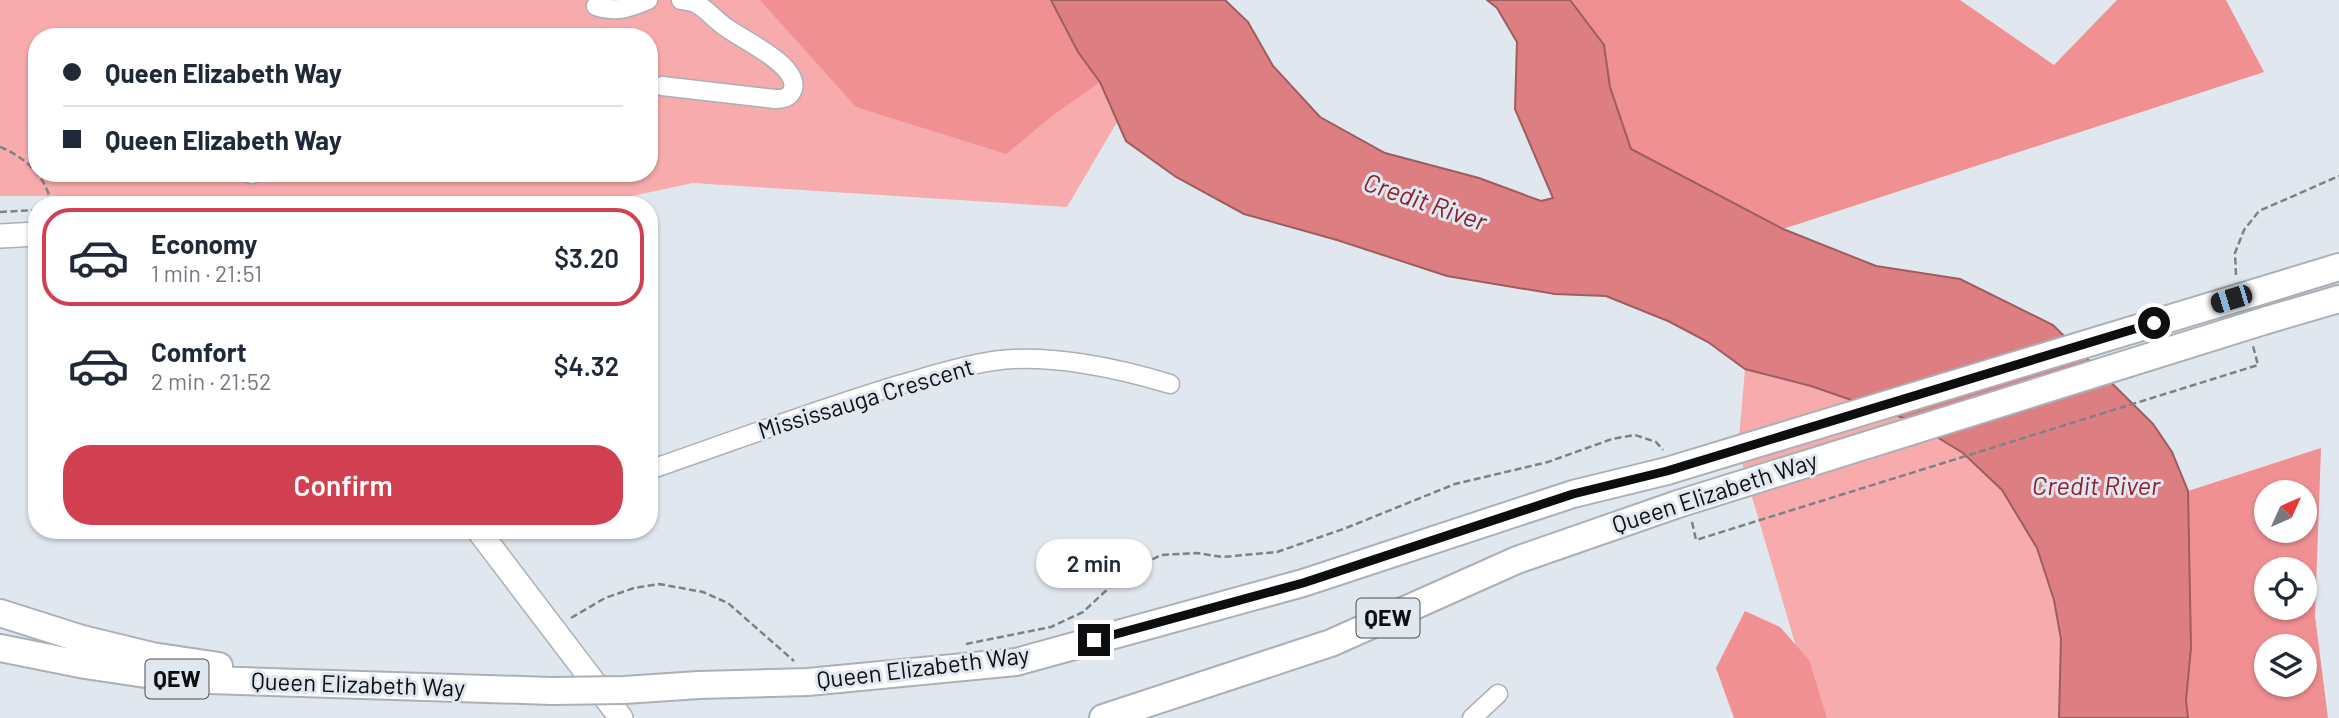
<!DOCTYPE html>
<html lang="en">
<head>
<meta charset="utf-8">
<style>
	:root { --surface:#fff; --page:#f2f2f3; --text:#1f2937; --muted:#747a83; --line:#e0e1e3; --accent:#d14050 }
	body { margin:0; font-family:Barlow,sans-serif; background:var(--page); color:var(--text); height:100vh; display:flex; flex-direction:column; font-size:26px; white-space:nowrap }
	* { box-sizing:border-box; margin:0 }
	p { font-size:23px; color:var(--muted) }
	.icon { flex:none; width:38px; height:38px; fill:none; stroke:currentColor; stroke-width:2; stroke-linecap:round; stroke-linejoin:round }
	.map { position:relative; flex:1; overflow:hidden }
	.panel { position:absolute; left:28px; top:196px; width:630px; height:343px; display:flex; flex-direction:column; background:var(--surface); border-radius:28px; box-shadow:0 2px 5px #0004 }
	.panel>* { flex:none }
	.hud { position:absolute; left:28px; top:28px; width:630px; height:154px; border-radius:28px; box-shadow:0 2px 5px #0004; display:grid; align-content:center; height:154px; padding:0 35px; background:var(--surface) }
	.needle { width:46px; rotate:45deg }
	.buttons { position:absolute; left:2254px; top:480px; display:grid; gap:14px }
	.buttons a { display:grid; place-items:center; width:63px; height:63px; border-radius:50%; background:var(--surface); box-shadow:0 2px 5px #0004; font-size:35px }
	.end { position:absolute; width:32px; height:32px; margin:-16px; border:9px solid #0c0e10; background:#fff; box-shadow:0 0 0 4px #fff }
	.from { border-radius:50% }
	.bubble { position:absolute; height:49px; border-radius:24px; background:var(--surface); box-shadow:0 2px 5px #0004; font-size:23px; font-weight:600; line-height:49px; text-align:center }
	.car { position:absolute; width:21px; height:42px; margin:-21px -10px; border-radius:9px; box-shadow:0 0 5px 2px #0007; background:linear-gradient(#222 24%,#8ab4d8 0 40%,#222 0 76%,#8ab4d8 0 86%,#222 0) }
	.hud b { display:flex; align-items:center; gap:24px; height:66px; font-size:26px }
	.hud b+b { border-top:2px solid var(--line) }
	.hud i { width:18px; height:18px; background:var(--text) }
	ul { padding:12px 0 0; list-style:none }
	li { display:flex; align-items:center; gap:21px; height:98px; margin:0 14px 10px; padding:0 21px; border:4px solid transparent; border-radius:28px }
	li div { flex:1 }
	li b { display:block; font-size:26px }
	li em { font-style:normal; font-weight:600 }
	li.current { border-color:var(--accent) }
	li>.icon { width:63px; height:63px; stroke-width:1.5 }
	.primary-button { display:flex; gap:14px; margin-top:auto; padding:14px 35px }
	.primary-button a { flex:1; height:80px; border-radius:28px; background:var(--accent); color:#fff; font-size:28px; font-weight:600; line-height:80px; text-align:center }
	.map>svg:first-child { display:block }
	.green { fill:#f8abac; fill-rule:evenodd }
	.forest { fill:#f09093; fill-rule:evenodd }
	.water { fill:#dd7f82; stroke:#9e5d60; stroke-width:2 }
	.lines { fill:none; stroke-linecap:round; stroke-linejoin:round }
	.minor-casing { stroke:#aab0b6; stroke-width:21 }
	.major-casing { stroke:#aab0b6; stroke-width:26 }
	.highway-casing { stroke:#aab0b6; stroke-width:30 }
	.path { stroke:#7d8287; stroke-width:2.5; stroke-dasharray:7 3.5; stroke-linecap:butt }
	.minor { stroke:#fff; stroke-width:18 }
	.major { stroke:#fff; stroke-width:23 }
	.highway { stroke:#fff; stroke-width:26 }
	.highway-bridge-casing { stroke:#aab0b6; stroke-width:30; stroke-linecap:butt }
	.highway-bridge { stroke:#fff; stroke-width:26 }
	.route { stroke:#0c0e10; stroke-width:9 }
	.labels { text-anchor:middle; stroke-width:6; stroke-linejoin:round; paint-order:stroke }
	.shield { fill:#e0e7ee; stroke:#4c4f53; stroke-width:2 }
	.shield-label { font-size:23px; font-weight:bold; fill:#0c0e10 }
	.street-label { font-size:24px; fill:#0c0e10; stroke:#e0e7ee }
	.water-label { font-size:26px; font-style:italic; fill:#902030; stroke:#e0e7ee }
</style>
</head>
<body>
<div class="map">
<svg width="2339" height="718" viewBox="0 0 2339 718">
	<rect width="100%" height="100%" fill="#e0e7ee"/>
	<path class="green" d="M0 0H1189L1067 207 693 183 590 205H100L50 196H0ZM37 37H649V173H37Z
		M1745 369 1811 386 1909 420 1963 453 2002 490 2037 548 2054 600 2061 639 2059 718H1817L1738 449Z"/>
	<path class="forest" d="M760 0H1051L1078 52 1100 82 1052 116 1006 154 856 107Z
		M1570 0H1960L2054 65 2117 0H2226L2264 72 1783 229 1631 149 1610 87 1604 45Z
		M2321 448 2315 616 2328 718H2188L2186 700 2191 648 2188 491ZM2266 492H2305V530H2266ZM2266 569H2305V607H2266ZM2266 646H2305V684H2266Z
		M1745 611 1780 627 1809 660 1827 718H1734L1716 668Z"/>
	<path class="water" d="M1051 0H1225L1248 22 1273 66 1320 117 1385 153 1479 178 1541 201 1553 198 1515 109 1517 42 1497 8 1487 0H1570L1604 45 1610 87 1631 149 1783 229 1876 266 1960 279 2053 325 2153 424 2172 452 2188 491 2191 648 2186 700 2188 718H2059L2061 639 2054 600 2037 548 2002 490 1963 453 1909 420 1811 386 1745 369 1708 342 1668 321 1606 296 1555 294 1447 276 1337 240 1244 214 1176 177 1126 141 1100 82 1078 52Z"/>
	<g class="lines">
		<defs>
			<path id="minor" d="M596 6C616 13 629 8 648 0
				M662 86 775 99C783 99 790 98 793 89 799 65 743 40 727 28 716 21 708 10 697 4 692 1 686 1 681 0
				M250 173 252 174
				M649 470C731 442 812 411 895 386 927 377 960 366 993 361 1047 353 1118 368 1170 384
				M1472 718 1498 694"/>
			<path id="major" d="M0 236 37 234
				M478 530 621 718"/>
			<path id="highway" d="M2257 292 2339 267
				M2267 320 2339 299
				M0 613 82 639 152 656 219 666
				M0 648 85 665 179 679 552 691
				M699 685 808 682 1016 662 1303 583 1573 494 1667 471
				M1103 718 1331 643 1517 560 1678 504"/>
		</defs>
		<use href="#minor" class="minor-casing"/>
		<use href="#major" class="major-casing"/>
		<use href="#highway" class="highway-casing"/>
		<path class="path" d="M0 147C24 156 48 178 51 205
			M0 212 37 210
			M2236 275 2235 253 2244 230 2259 211 2339 176
			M1692 522 1696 540 2258 365 2253 346
			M571 618 605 598 634 588 659 584 703 592 728 603 794 661
			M966 644 1051 627 1083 612 1125 573 1161 555 1197 553 1222 557 1277 552 1346 528 1455 484 1548 462 1612 439 1635 435 1656 442 1663 450"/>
		<use href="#minor" class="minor"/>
		<use href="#major" class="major"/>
		<use href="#highway" class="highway"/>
		<defs>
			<path id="highway-bridge" d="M1667 471 2257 292
				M1678 504 2267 320
				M552 691 624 690 699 685"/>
		</defs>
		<use href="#highway-bridge" class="highway-bridge-casing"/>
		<use href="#highway-bridge" class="highway-bridge"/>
	</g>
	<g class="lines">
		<path class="route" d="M1094 640 1303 583 1573 494 1667 471 2154 323"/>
	</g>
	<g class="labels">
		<g class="shield">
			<rect x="1356.5" y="598.5" width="63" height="39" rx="5"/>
			<rect x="145.5" y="659.5" width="63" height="39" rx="5"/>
		</g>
		<g class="shield-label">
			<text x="1388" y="626">QEW</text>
			<text x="177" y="687">QEW</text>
		</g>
		<g class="street-label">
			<text transform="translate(866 399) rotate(-17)" y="8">Mississauga Crescent</text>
			<text transform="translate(1715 493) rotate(-18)" y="8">Queen Elizabeth Way</text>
			<text transform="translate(923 668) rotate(-7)" y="8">Queen Elizabeth Way</text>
			<text transform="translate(358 685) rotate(2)" y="8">Queen Elizabeth Way</text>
		</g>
		<g class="water-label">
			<text transform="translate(1425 202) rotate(19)" y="9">Credit River</text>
			<text x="2096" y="495">Credit River</text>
		</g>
	</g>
</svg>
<div class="buttons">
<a><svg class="needle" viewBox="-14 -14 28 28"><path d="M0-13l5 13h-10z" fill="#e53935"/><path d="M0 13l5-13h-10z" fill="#747a83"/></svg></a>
<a><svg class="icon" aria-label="locate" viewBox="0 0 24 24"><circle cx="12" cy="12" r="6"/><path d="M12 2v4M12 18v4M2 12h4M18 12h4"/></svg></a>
<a><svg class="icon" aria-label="layers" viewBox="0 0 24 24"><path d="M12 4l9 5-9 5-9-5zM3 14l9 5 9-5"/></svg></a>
</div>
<i class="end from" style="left:2154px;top:323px"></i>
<i class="end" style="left:1094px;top:640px"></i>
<div class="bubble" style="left:1036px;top:539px;width:116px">2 min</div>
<i class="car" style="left:2231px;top:299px;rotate:253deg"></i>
<div class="hud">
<b><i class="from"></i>Queen Elizabeth Way</b>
<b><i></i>Queen Elizabeth Way</b>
</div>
<section class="panel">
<ul>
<li class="current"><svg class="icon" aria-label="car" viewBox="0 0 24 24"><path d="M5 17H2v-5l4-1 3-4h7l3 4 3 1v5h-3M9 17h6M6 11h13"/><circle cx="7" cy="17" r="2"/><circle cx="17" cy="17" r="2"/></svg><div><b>Economy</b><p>1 min · 21:51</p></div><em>$3.20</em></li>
<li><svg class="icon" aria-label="car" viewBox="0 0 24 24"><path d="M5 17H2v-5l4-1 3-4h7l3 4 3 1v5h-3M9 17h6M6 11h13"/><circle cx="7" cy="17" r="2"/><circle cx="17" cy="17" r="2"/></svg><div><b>Comfort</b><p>2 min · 21:52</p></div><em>$4.32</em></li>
</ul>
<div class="primary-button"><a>Confirm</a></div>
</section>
</div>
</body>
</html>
